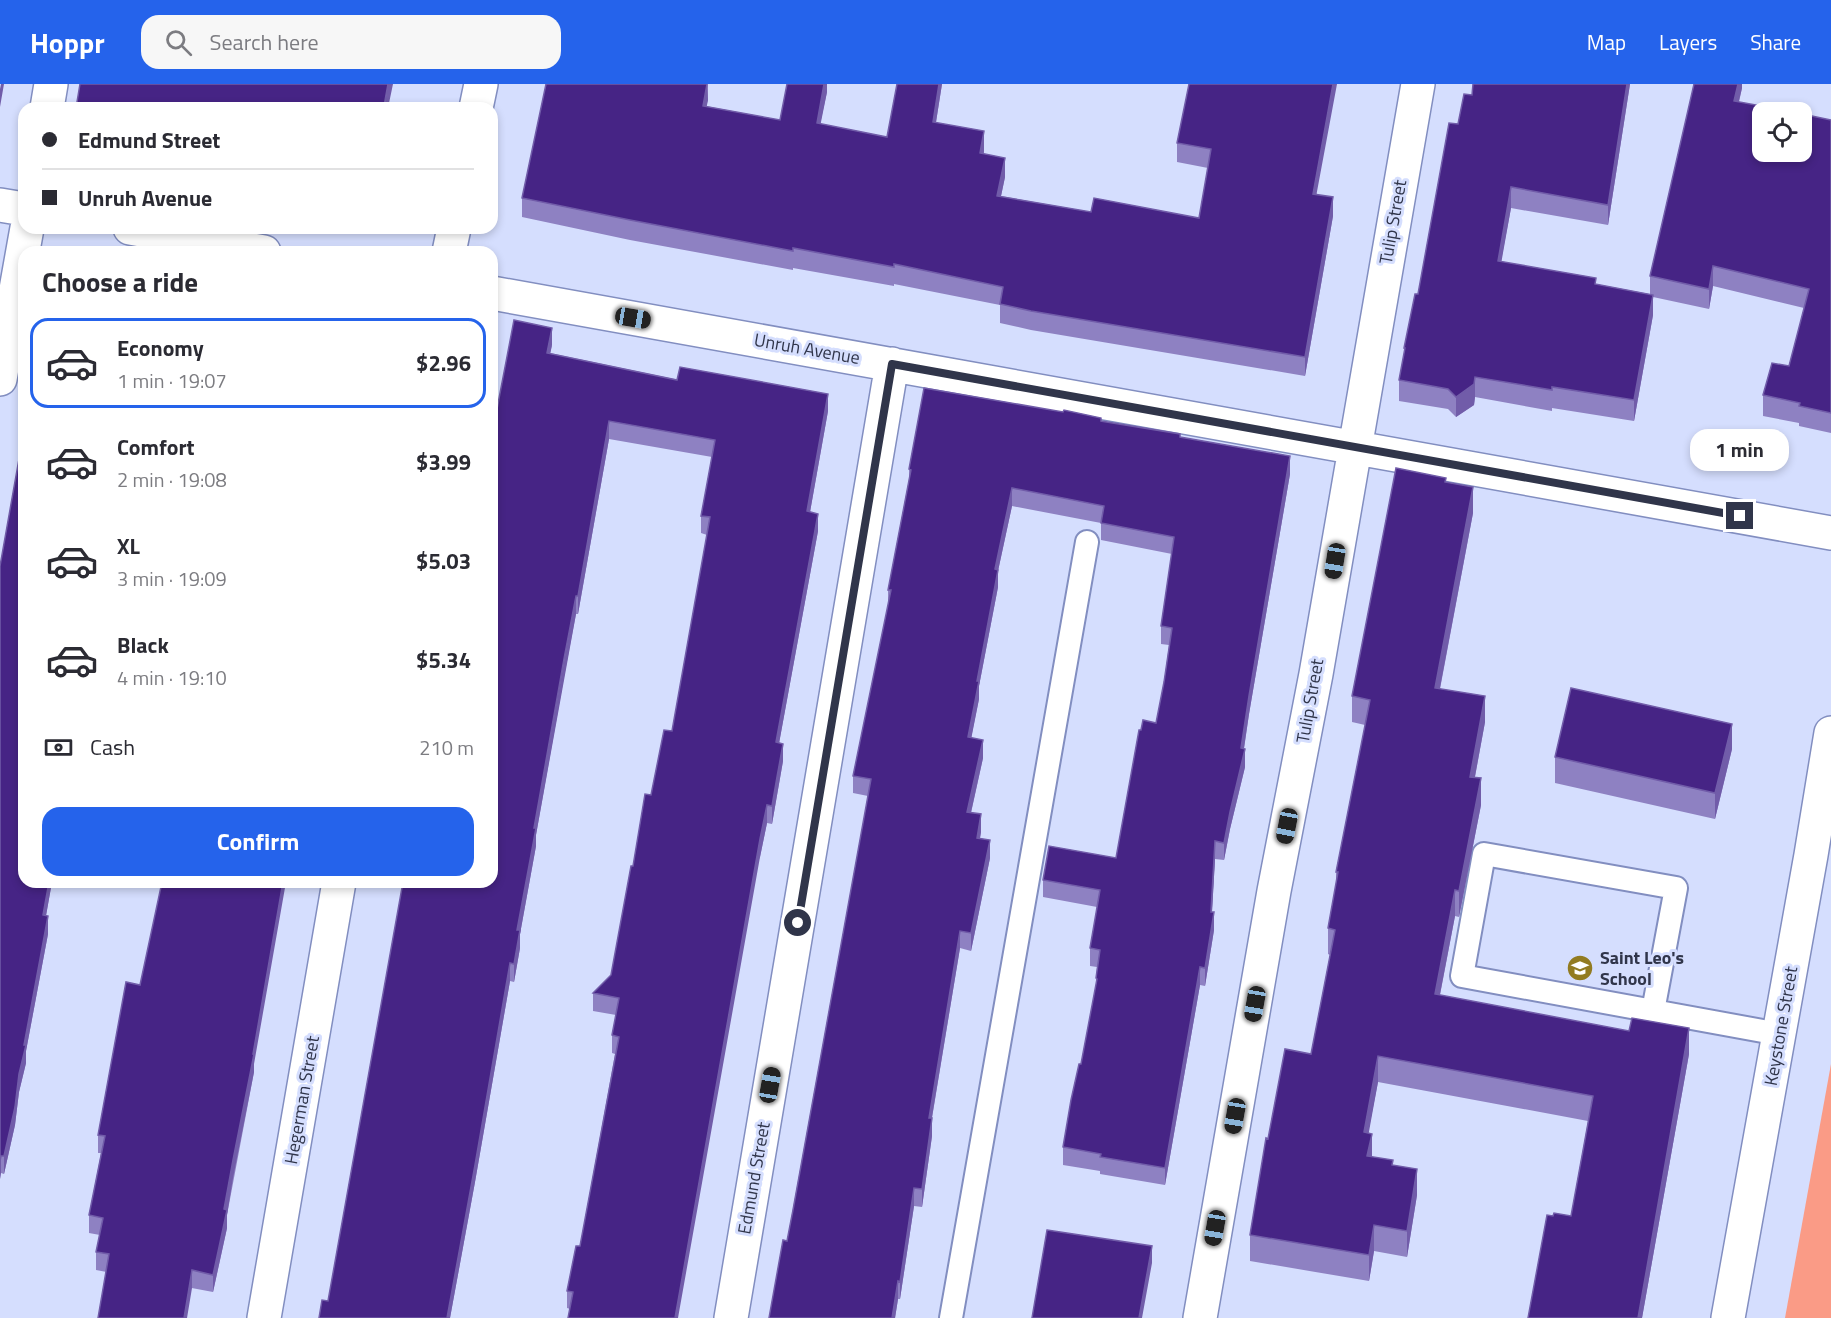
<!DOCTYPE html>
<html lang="en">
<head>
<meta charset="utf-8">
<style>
	:root { --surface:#fff; --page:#f7f7f7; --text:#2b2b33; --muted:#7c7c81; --line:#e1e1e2; --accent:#2563eb }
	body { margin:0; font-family:"Titillium Web",sans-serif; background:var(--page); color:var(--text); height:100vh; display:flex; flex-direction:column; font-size:22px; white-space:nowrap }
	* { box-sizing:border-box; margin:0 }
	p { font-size:20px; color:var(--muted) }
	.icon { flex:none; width:33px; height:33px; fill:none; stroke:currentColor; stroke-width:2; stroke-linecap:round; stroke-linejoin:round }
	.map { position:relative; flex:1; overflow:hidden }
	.panel { position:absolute; left:18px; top:162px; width:480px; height:642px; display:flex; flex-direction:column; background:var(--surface); border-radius:18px; box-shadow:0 3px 9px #0003 }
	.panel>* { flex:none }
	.guide { position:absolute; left:18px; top:18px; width:480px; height:132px; border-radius:18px; box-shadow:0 3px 9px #0003; display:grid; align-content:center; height:132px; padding:0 24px; background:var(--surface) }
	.fabs { position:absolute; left:1752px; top:18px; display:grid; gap:12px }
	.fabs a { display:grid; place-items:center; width:60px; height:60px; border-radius:12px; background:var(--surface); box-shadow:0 3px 9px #0003; font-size:30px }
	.end { position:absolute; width:27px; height:27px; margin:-14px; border:8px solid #30354a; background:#fff; box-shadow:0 0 0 3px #fff }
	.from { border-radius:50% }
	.bubble { position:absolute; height:42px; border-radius:18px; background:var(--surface); box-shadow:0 3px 9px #0003; font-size:20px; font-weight:700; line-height:42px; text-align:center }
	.car { position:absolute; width:18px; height:36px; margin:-18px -9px; border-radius:8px; box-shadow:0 0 4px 2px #0007; background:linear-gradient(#222 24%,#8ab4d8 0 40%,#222 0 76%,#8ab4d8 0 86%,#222 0) }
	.guide b { display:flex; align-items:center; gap:21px; height:57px; font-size:22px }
	.guide b+b { border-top:2px solid var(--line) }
	.guide i { width:15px; height:15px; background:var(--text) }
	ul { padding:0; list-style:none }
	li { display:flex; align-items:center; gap:18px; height:90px; margin:0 12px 9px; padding:0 12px; border:3px solid transparent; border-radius:18px }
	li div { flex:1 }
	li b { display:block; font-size:22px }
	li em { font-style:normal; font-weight:700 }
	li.current { border-color:var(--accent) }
	li>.icon { width:54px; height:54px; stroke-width:1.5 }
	h2 { padding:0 24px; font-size:27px; line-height:72px }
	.pay { display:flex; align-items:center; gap:15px; height:66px; padding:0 24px; font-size:22px }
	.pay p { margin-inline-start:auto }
	.cta { display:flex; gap:12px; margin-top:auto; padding:12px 24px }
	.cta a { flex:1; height:69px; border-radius:18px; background:var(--accent); color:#fff; font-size:24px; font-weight:700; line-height:69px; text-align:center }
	header { display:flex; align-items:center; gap:36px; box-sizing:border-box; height:84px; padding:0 30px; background:var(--accent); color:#fff }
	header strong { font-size:28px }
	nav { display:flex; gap:33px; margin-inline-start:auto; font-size:21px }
	.search { width:420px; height:54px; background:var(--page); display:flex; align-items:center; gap:15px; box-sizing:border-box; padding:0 21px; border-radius:18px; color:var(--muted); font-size:22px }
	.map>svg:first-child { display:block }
	.green { fill:#fa9b86 }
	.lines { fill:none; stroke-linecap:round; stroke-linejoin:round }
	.service-casing { stroke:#828ec0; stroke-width:26 }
	.minor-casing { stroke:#828ec0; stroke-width:36 }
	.service { stroke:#fff; stroke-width:22 }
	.minor { stroke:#fff; stroke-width:33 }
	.wall { fill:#8e81c2 }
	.shaded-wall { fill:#715ca9 }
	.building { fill:#462485; stroke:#715ca9; stroke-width:1.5 }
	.route { stroke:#30354a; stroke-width:8 }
	.labels { text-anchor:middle; stroke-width:6; stroke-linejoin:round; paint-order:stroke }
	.street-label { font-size:18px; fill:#30354a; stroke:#d5defe }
	.poi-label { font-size:18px; font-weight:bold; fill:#30354a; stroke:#d5defe; text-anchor:start }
</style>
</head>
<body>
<header>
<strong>Hoppr</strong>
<div class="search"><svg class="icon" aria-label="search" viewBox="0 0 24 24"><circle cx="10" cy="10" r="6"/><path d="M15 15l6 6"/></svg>Search here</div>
<nav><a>Map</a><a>Layers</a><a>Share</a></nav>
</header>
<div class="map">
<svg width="1831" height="1234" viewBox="0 0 1831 1234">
	<rect width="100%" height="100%" fill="#d5defe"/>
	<path class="green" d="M1831 980V1234H1785Z"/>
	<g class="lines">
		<defs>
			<path id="service" d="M1653 927 1676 804 1484 770 1462 892 1779 950
				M951 1234 1087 458"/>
			<path id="minor" d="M47 24 51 0
				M476 24 481 0
				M0 121 24 125
				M130 144 264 168
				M449 168 454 144
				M492 209 1831 449
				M0 295 27 144
				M264 1234 339 798
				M731 1234 892 280
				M1200 1234 1274 807 1316 590 1418 0
				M1728 1234 1811 771 1831 649"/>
		</defs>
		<use href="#service" class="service-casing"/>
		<use href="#minor" class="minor-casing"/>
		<use href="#service" class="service"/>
		<use href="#minor" class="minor"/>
	</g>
	<path class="wall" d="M708 0V16L706 22 780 36 827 0V8L820 40 887 53 897 0H942L936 38 984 67V70L1005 93 1001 112 1091 128 1199 134 1208 84 1177 78V59L1189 0 1317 110 1333 132 1305 292 1031 246 1000 239V221L894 200V202L793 184V186L630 156 522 133V114Z
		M1473 0H1630L1608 141 1511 124 1501 177 1596 200 1650 210V192L1742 0V4L1739 18 1831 36V349L1799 342V339L1763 332V311L1789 282 1804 224 1713 202 1709 225 1653 213V231L1634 337 1552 324V327L1475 313 1474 321 1456 333 1448 325 1399 317V296L1404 273V264L1418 210 1458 40 1472 11Z
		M552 261 550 269 828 327 810 428 818 447 779 659 783 677 772 740 767 739 760 773 570 1225 567 1224V1207L580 1162 615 970 612 969V951L616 931 593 927V909L611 891 633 782 651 711 672 647 707 451 701 449V432L712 373 609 355 578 530H576L564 593 536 751V762L520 850V864L514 898 510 897 475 1098 450 1234H319L328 1217 497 325Z
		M1101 337 1180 353 1290 390 1249 630 1244 665 1245 683 1230 745 1224 776 1215 775 1212 828 1214 846 1205 902 1200 901 1165 1101 1100 1090V1087L1063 1081V1063L1081 980 1096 904V894L1097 883 1090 882V864L1097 823 1043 813V796L1116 774 1141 646 1156 639 1164 598 1169 561 1161 560V542L1172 470 1101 456V439L1012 422 998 487V503L979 602V615L971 654 983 674 971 729 981 748 980 754 990 774 971 867 960 864 932 1034V1052L922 1123 914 1122 900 1215H898L895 1234H769L787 1157 868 712 853 709V692L888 523V506L909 395V385Z
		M24 347 52 798 46 831 48 850 26 967V979L19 1008 15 1041 4 1090 1 1089 0 1095Z
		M1446 398 1473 429 1440 605 1485 638 1475 693 1481 721 1459 833 1455 832 1440 911 1689 970 1642 1234H1528L1553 1132H1571L1588 1037 1378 998 1368 1049 1372 1073 1393 1081 1417 1111 1407 1173 1374 1167 1369 1197 1250 1177V1151L1268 1055 1311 970 1330 871 1328 870V844L1336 801V788L1365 641 1352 638V612Z
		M1732 665 1715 735 1555 699V673Z
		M254 980V988L227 1131V1144L213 1208 96 1186V1168L100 1151 89 1149V1131L101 1069H98V1051Z"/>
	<path class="shaded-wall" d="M1 0H4L0 23V5Z
		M388 0H393L388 24H384Z
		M707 0 708 16 703 41V22Z
		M824 0H827V8L817 58V39Z
		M939 0H942L933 57V38Z
		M1333 0H1337L1313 129V110Z
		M1627 0H1630L1608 141V121Z
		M1738 0H1742V4L1734 37V17Z
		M984 47V67L980 88V69Z
		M1005 74V93L997 131V112Z
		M1511 103V124L1498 197V177Z
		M1333 113V132L1305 292V273Z
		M1713 182V202L1709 225V205Z
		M1653 211V231L1634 337V316Z
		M552 244V261L547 286V269Z
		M1475 293V313L1474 321 1456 333V313Z
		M828 310V327L807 445V427Z
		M609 337V355L578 530V512Z
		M1290 372V390L1249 630 1242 677 1245 665V683L1230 745 1224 776V759L1241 664 1249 612Z
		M1473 403V429L1435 630V604Z
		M1012 404V422L998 487V503L979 602V615L968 671V653L995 485Z
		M818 430V447L776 676V658Z
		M576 512V530L536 751V762L520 850V864L514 898V880L517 846 534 744Z
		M1485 612V638L1470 719V693Z
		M1732 640V665L1715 735V709Z
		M983 656V674L967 746V728Z
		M783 660V677L772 740V722Z
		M1481 694V721L1459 833V807Z
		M767 721V739L760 773 678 1234H675L760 755Z
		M981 730V748L977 771V754Z
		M990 756V774L971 867V849Z
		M1215 757V775L1211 845 1214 828V846L1205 902V884L1211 828Z
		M49 798H52L43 849V831Z
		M283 798H286L254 980V988L233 1094 227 1131V1144L213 1208V1191L224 1125Z
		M1455 806V832L1435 936V910Z
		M48 832V850L26 967V979L19 1008 15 1041 4 1090V1072Z
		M960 847V864L929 1051V1034Z
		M510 879V897L475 1098 450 1234H447Z
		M1200 883V901L1165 1101V1084Z
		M1689 944V970L1642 1234H1638Z
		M1378 972V998L1364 1075V1048Z
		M932 1034V1052L922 1123V1105Z
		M1372 1050V1076L1367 1072Z
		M1 1072V1089L0 1095V1077Z
		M1417 1085V1111L1407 1173V1147Z
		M914 1104V1122L900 1215V1198Z
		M1374 1141V1167L1369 1197V1171Z
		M1152 1162V1179L1142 1234H1139Z
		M192 1186V1204L187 1234H184Z
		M898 1197V1215L895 1234H892Z"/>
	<path class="building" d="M80 0H388L384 22 388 23V24H76Z
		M546 0H707L703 22 780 36 787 0H824L817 39 887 53 897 0H939L933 38 984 47 980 69 1005 74 997 112 1091 128 1094 114 1199 134 1211 65 1177 59 1189 0H1333L1313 110 1333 113 1305 273 1031 227 1000 220 1003 203 894 180V183L793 164V167L630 136 522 114Z
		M1473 0H1627L1608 121 1511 103 1498 177 1596 194 1595 200 1653 211 1634 316 1552 303V306L1475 293 1474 300 1456 313 1448 305 1399 296 1405 264H1404L1415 210H1418L1449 39 1458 40 1464 10 1472 11Z
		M1694 0H1738L1734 17 1793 28H1762V68H1802V30L1831 36V329L1799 322 1800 319 1763 311 1772 279 1789 282 1809 205 1713 182 1709 205 1650 192Z
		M514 236 552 244 547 269 677 296 680 283 828 310 807 427 818 430 776 658 783 660 777 693 772 722 767 721 760 755 675 1234H568L573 1208 567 1207 576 1162H580L619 953 612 951 619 914 593 909 611 891 631 782H633L645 710 651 711 664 646 672 647 710 433 701 432 715 356 609 337 578 512H576L564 575 534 744H536L517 846H520L514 880 510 879 475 1081 447 1234H319L322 1216 328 1217 403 798H492V324L497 325Z
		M924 304 1063 328 1064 326 1101 334V337L1180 350V353L1290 372 1249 612 1241 664 1245 665 1230 728 1224 759 1215 757 1211 828H1214L1205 884 1200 883 1165 1084 1100 1073 1101 1070 1063 1063 1071 1016 1079 980H1081L1097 895 1096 894 1100 866 1090 864 1100 806 1043 796 1049 762 1116 774 1139 646H1141L1143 636 1156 639 1164 598 1172 544 1161 542 1174 453 1101 439 1104 422 1012 404 995 485 998 486 977 597H979L968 653 983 656 967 728 981 730 977 754 990 756 971 849 960 847 929 1034H932L922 1105 914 1104 900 1198 898 1197 892 1234H769L783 1156 787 1157 793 1126 871 695 853 692 891 506H888L911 386 909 385Z
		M24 347V798H49L43 831 48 832 24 961H26L19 990 15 1023 4 1072H1L0 1077V482Z
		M1396 384 1446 394 1445 398 1473 403 1435 604 1485 612 1470 693 1481 694 1459 807 1455 806 1435 910 1629 947 1632 934 1689 944 1638 1234H1528L1547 1131 1553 1132 1554 1129 1571 1132 1593 1012 1378 972 1364 1048 1372 1050 1367 1072 1393 1076 1392 1081 1417 1085 1407 1147 1374 1141 1369 1171 1250 1151 1266 1054 1268 1055 1285 965 1311 970 1335 846 1328 844 1338 788H1336L1370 616 1352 612Z
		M1571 604 1732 640 1715 709 1555 673Z
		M162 798H283L253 970H254L233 1076 224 1125 227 1126 213 1191 192 1186 184 1234H98L109 1170 96 1168 103 1134 89 1131 105 1052 98 1051 126 898 140 901Z
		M1047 1146 1152 1162 1139 1234H1032Z"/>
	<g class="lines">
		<path class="route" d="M798 839 892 280 1740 432"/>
	</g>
	<defs>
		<symbol id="school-disc" viewBox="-11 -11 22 22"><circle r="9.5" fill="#927b21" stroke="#d5defe"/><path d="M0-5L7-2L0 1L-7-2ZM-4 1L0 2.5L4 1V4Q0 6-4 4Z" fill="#fff"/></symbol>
	</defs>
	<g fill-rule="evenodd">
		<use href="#school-disc" x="1565" y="869" width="30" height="30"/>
	</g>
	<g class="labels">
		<g class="street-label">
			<text transform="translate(1393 138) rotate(-80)" y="6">Tulip Street</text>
			<text transform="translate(807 265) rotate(10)" y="6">Unruh Avenue</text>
			<text transform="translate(1310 617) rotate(-80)" y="6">Tulip Street</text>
			<text transform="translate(1781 942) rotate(-80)" y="6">Keystone Street</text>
			<text transform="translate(302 1016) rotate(-80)" y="6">Hegerman Street</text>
			<text transform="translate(754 1094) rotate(-80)" y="6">Edmund Street</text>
		</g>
		<g class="poi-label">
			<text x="1600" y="880">Saint Leo's<tspan x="1600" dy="21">School</tspan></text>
		</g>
	</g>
</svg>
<div class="fabs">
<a><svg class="icon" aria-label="locate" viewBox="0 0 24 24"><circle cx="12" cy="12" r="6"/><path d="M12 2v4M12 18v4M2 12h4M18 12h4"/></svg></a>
</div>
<i class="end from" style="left:798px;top:839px"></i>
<i class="end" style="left:1740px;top:432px"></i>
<div class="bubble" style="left:1690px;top:345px;width:99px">1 min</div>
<i class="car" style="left:633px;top:234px;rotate:100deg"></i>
<i class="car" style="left:1335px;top:477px;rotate:189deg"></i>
<i class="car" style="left:1287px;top:742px;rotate:191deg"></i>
<i class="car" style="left:1255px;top:920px;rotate:190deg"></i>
<i class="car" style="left:770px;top:1001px;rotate:10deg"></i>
<i class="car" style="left:1235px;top:1032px;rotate:190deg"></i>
<i class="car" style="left:1215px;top:1144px;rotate:190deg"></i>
<div class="guide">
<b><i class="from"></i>Edmund Street</b>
<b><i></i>Unruh Avenue</b>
</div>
<section class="panel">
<h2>Choose a ride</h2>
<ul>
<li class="current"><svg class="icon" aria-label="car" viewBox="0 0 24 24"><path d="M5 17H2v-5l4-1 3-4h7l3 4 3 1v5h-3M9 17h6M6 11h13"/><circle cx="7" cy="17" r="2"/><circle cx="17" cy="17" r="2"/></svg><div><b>Economy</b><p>1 min · 19:07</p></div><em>$2.96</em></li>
<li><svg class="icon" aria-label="car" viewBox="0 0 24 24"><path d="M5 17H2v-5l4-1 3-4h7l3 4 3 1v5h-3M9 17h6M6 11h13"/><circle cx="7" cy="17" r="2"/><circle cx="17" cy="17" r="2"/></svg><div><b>Comfort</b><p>2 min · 19:08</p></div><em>$3.99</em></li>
<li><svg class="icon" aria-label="car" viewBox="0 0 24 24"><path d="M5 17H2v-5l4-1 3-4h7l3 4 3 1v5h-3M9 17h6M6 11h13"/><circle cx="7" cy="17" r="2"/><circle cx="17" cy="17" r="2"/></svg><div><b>XL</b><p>3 min · 19:09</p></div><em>$5.03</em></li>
<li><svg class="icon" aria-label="car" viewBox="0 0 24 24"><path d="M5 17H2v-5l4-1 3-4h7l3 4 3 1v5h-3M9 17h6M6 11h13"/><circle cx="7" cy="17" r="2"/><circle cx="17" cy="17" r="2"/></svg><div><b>Black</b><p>4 min · 19:10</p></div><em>$5.34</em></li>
</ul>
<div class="pay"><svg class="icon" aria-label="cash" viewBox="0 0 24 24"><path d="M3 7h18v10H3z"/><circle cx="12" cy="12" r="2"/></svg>Cash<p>210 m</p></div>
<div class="cta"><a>Confirm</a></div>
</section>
</div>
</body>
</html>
